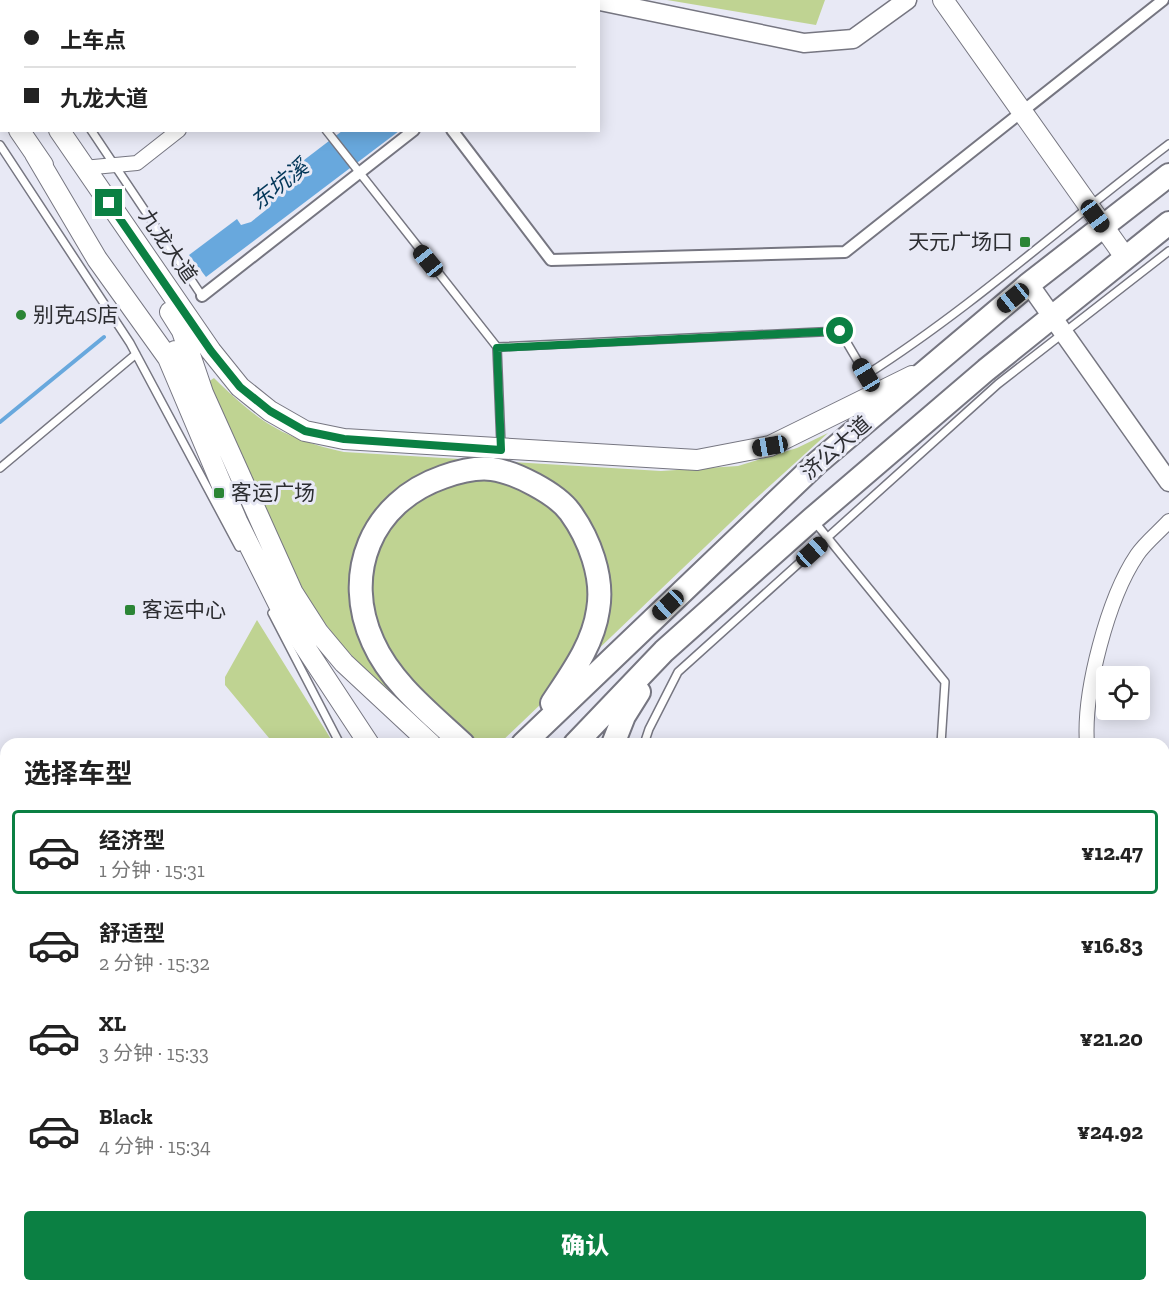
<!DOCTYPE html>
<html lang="zh">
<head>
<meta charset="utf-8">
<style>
	:root { --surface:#fff; --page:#f2f2f2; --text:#222; --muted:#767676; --line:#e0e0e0; --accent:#0b8043 }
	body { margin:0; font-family:"Zilla Slab","Noto Sans SC",serif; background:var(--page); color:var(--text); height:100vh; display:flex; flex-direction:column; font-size:22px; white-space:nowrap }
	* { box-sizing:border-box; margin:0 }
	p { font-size:20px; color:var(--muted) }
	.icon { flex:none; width:33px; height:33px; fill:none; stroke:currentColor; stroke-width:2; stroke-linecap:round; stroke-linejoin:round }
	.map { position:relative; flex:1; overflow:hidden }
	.sheet { position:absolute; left:0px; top:738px; width:1170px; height:554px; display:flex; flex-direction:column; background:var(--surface); border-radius:18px 18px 0 0; box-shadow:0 3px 15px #0003 }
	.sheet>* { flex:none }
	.hud { position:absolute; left:0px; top:0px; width:600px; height:132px; box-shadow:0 3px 15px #0003; display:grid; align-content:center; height:132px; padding:0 24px; background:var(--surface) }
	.tools { position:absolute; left:1096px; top:666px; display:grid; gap:12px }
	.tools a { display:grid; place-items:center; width:54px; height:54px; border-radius:6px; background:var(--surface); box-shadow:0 3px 15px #0003; font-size:30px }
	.end { position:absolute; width:27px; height:27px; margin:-14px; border:8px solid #0b8043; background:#fff; box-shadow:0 0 0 3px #fff }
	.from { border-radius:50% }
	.car { position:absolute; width:18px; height:36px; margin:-18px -9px; border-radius:8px; box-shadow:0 0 4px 2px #0007; background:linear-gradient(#222 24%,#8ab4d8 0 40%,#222 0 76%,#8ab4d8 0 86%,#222 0) }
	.hud b { display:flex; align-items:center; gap:21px; height:57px; font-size:22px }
	.hud b+b { border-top:2px solid var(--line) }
	.hud i { width:15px; height:15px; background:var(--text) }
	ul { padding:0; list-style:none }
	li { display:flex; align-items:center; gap:18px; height:84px; margin:0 12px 9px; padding:0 12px; border:3px solid transparent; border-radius:6px }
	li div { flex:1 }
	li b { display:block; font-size:22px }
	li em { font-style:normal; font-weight:800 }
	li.active { border-color:var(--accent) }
	li>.icon { width:54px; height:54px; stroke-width:1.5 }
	h2 { padding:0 24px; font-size:27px; line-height:72px }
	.primary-button { display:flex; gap:12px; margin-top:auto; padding:12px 24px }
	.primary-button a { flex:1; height:69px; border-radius:6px; background:var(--accent); color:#fff; font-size:24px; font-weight:800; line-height:69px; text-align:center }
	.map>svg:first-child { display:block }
	.green { fill:#bfd392 }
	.water { fill:#68a8dd }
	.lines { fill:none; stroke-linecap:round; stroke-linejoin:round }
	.stream { stroke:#68a8dd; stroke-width:4 }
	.service-casing { stroke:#767681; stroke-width:10 }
	.pedestrian-casing { stroke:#767681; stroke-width:14 }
	.minor-casing { stroke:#767681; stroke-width:16 }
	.tertiary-casing { stroke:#767681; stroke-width:21 }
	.secondary-casing { stroke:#767681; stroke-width:22 }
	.primary-casing { stroke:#767681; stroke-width:26 }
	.motorway-casing { stroke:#767681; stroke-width:28 }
	.service { stroke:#fff; stroke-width:7 }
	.pedestrian { stroke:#fff; stroke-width:10 }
	.minor { stroke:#fff; stroke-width:14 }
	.tertiary { stroke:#fff; stroke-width:18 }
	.secondary { stroke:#fff; stroke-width:20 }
	.primary { stroke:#fff; stroke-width:22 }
	.motorway { stroke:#fff; stroke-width:26 }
	.route { stroke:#0b8043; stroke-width:8 }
	.poi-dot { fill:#2b8535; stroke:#e8e9f5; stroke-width:2 }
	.labels { text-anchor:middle; stroke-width:6; stroke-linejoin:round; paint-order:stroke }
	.poi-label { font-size:21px; fill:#2c2d31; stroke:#e8e9f5; text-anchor:start }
	.street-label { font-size:21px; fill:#2c2d31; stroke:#e8e9f5 }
	.water-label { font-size:22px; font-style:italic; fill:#033759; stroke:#e8e9f5 }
</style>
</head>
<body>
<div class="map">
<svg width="1169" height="1291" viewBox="0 0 1169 1291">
	<rect width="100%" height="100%" fill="#e8e9f5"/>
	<path class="green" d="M667 0H825L816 25Z
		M214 378C259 422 282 438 344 452L661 471 738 466 797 448 828 433 751 503 499 744H448L379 684 339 642 308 600 212 394 208 382Z
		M257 620 334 744H274L225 685V677Z"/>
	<path class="water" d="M342 131H399L206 277 189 255 237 219 241 225 251 222 266 210 278 180Z"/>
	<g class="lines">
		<path class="stream" d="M0 422 104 337"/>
		<defs>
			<path id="service" d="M6 0 7 2
				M35 2 37 0
				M91 130 202 296
				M326 130 497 347
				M0 145 130 343 239 547
				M501 445 497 347 840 331 866 375C973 307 1068 220 1169 144
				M0 468 136 354
				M814 521 945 682 941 744
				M272 613 340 744
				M644 744 649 729 678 672 998 384 1169 251
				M0 979 6 974
				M0 1267 6 1261
				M1164 1283 1169 1288
				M94 1291 99 1286"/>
			<path id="pedestrian" d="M581 2 583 0
				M452 130 551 260 845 252 1163 0
				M202 296 414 130"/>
			<path id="minor" d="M347 2 349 0
				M83 168 137 163 179 130
				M1087 744C1083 692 1108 598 1137 555 1145 543 1159 532 1169 521
				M1164 910 1169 907
				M1164 956 1169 966
				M175 1286 180 1291"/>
			<path id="tertiary" d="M595 0 804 43 853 39 907 0
				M1029 284 1169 482
				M0 874 6 881"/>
			<path id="secondary" d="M943 0 1125 257
				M0 38 2 40
				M0 102 2 104
				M19 130 43 165
				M59 130 211 351 240 387 270 411 305 431 344 439 697 460 770 446 912 376
				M35 154 97 259 168 358 237 521 284 615 369 744
				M170 312 182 331 203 393 175 351
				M203 393 293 593 318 632 344 663 431 744"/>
			<path id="primary" d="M463 744C431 714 391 683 373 642 342 574 371 502 443 477 457 472 476 467 492 469 515 472 556 493 570 512 589 538 604 577 598 610 593 645 571 674 552 703
				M523 744 817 463 1029 284 1169 175
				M575 744 664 651 812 519 986 370 1169 223
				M613 744 624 716 639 692
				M9 1291 14 1286
				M64 1291 69 1286"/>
			<path id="motorway" d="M1009 1286 1015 1291
				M1054 1286 1057 1291"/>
		</defs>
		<use href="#service" class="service-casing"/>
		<use href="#pedestrian" class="pedestrian-casing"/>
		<use href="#minor" class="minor-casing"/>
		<use href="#tertiary" class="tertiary-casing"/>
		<use href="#secondary" class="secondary-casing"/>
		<use href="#primary" class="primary-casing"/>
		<use href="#motorway" class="motorway-casing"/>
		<use href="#service" class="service"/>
		<use href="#pedestrian" class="pedestrian"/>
		<use href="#minor" class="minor"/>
		<use href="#tertiary" class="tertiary"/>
		<use href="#secondary" class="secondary"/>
		<use href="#primary" class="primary"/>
		<use href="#motorway" class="motorway"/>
	</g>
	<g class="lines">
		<path class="route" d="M109 203 211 351 240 387 270 411 305 431 344 439 501 450 497 348 840 331"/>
	</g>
	<g class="poi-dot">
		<rect x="1019" y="236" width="12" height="12" rx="3"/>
		<circle cx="21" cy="315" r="6"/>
		<rect x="213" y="487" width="12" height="12" rx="3"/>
		<rect x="124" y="604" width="12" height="12" rx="3"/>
	</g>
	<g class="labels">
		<g class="poi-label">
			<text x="1013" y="249" text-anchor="end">天元广场口</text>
			<text x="33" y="322">别克4S店</text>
			<text x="231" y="500">客运广场</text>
			<text x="142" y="617">客运中心</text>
		</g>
		<g class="street-label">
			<text transform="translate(168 246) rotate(55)" y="7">九龙大道</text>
			<text transform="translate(836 448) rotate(-41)" y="7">济公大道</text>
		</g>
		<g class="water-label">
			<text transform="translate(279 184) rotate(-38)" y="8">东坑溪</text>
		</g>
	</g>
</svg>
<div class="tools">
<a><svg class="icon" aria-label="locate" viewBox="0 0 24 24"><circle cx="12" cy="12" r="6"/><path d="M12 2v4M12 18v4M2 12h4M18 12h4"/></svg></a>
</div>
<i class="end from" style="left:840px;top:331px"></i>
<i class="end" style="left:109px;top:203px"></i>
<i class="car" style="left:1095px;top:216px;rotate:144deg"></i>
<i class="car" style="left:428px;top:261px;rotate:321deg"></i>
<i class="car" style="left:1013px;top:298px;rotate:231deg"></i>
<i class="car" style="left:866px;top:375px;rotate:329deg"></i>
<i class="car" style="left:770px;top:446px;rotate:260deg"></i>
<i class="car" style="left:812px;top:552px;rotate:48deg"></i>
<i class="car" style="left:668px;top:605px;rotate:227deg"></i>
<div class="hud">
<b><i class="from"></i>上车点</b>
<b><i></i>九龙大道</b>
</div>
<section class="sheet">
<h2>选择车型</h2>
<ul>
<li class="active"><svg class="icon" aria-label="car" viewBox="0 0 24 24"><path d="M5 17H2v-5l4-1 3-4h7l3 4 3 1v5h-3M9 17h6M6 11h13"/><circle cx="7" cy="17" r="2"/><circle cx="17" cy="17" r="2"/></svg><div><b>经济型</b><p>1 分钟 · 15:31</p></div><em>¥12.47</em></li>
<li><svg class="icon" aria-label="car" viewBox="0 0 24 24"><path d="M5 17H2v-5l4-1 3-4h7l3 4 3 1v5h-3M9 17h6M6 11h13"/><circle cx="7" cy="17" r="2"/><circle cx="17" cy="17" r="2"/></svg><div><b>舒适型</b><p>2 分钟 · 15:32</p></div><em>¥16.83</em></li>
<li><svg class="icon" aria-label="car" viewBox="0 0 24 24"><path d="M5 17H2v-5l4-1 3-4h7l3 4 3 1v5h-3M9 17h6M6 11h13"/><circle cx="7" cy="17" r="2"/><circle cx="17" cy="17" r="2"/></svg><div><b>XL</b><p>3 分钟 · 15:33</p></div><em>¥21.20</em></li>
<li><svg class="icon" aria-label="car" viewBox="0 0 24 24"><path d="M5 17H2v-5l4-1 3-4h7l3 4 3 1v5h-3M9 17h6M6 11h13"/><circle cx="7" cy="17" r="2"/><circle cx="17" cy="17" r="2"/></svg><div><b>Black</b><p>4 分钟 · 15:34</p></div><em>¥24.92</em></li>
</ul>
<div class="primary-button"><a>确认</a></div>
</section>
</div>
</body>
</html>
